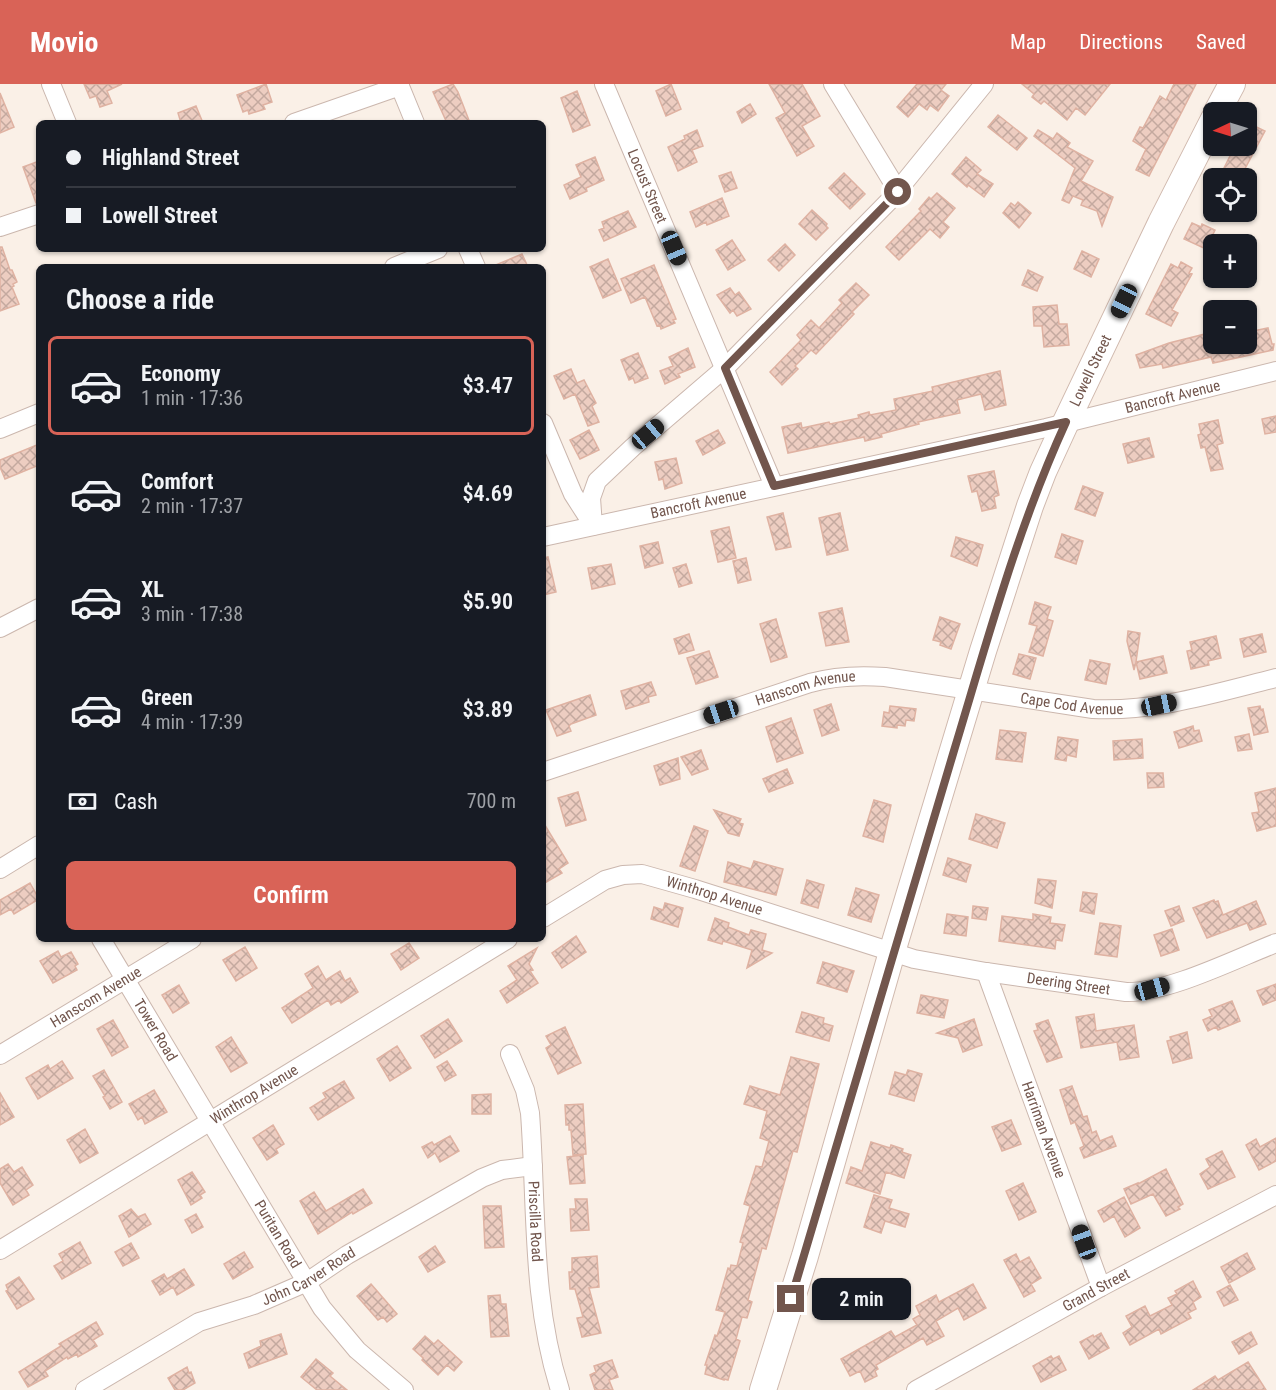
<!DOCTYPE html>
<html lang="en">
<head>
<meta charset="utf-8">
<style>
	:root { --surface:#171b24; --page:#242831; --text:#f1f3f6; --muted:#9ea1a6; --line:#363941; --accent:#d96357 }
	body { margin:0; font-family:"Roboto Condensed",sans-serif; background:var(--page); color:var(--text); height:100vh; display:flex; flex-direction:column; font-size:22px; white-space:nowrap }
	* { box-sizing:border-box; margin:0 }
	p { font-size:20px; color:var(--muted) }
	.icon { flex:none; width:33px; height:33px; fill:none; stroke:currentColor; stroke-width:2; stroke-linecap:round; stroke-linejoin:round }
	.map { position:relative; flex:1; overflow:hidden }
	.drawer { position:absolute; left:36px; top:180px; width:510px; height:678px; display:flex; flex-direction:column; background:var(--surface); border-radius:9px; box-shadow:0 2px 4px #0004 }
	.drawer>* { flex:none }
	.banner { position:absolute; left:36px; top:36px; width:510px; height:132px; border-radius:9px; box-shadow:0 2px 4px #0004; display:grid; align-content:center; height:132px; padding:0 30px; background:var(--surface) }
	.needle { width:39px; rotate:266deg }
	.controls { position:absolute; left:1203px; top:18px; display:grid; gap:12px }
	.controls a { display:grid; place-items:center; width:54px; height:54px; border-radius:9px; background:var(--surface); box-shadow:0 2px 4px #0004; font-size:30px }
	.end { position:absolute; width:27px; height:27px; margin:-14px; border:8px solid #72564d; background:#fff; box-shadow:0 0 0 3px #fff }
	.from { border-radius:50% }
	.bubble { position:absolute; height:42px; border-radius:9px; background:var(--surface); box-shadow:0 2px 4px #0004; font-size:20px; font-weight:600; line-height:42px; text-align:center }
	.car { position:absolute; width:18px; height:36px; margin:-18px -9px; border-radius:8px; box-shadow:0 0 4px 2px #0007; background:linear-gradient(#222 24%,#8ab4d8 0 40%,#222 0 76%,#8ab4d8 0 86%,#222 0) }
	.banner b { display:flex; align-items:center; gap:21px; height:57px; font-size:22px }
	.banner b+b { border-top:2px solid var(--line) }
	.banner i { width:15px; height:15px; background:var(--text) }
	ul { padding:0; list-style:none }
	li { display:flex; align-items:center; gap:18px; height:99px; margin:0 12px 9px; padding:0 18px; border:3px solid transparent; border-radius:9px }
	li div { flex:1 }
	li b { display:block; font-size:22px }
	li em { font-style:normal; font-weight:600 }
	li.on { border-color:var(--accent) }
	li>.icon { width:54px; height:54px; stroke-width:1.5 }
	h2 { padding:0 30px; font-size:27px; line-height:72px }
	.pay { display:flex; align-items:center; gap:15px; height:66px; padding:0 30px; font-size:22px }
	.pay p { margin-inline-start:auto }
	.cta { display:flex; gap:12px; margin-top:auto; padding:12px 30px }
	.cta a { flex:1; height:69px; border-radius:9px; background:var(--accent); color:#fff; font-size:24px; font-weight:600; line-height:69px; text-align:center }
	header { display:flex; align-items:center; gap:36px; box-sizing:border-box; height:84px; padding:0 30px; background:var(--accent); color:#fff }
	header strong { font-size:28px }
	nav { display:flex; gap:33px; margin-inline-start:auto; font-size:21px }
	.map>svg:first-child { display:block }
	.building { fill:url(#building-cross-hatch); stroke:#dfb2a2; stroke-width:1.5 }
	.lines { fill:none; stroke-linecap:round; stroke-linejoin:round }
	.street-casing { stroke:#cbb7ae; stroke-width:20 }
	.secondary-casing { stroke:#d0b9ae; stroke-width:28 }
	.street { stroke:#fff; stroke-width:18 }
	.secondary { stroke:#fff; stroke-width:26 }
	.route { stroke:#72564d; stroke-width:8 }
	.labels { text-anchor:middle; stroke-width:4.5; stroke-linejoin:round; paint-order:stroke }
	.street-label { font-size:15px; fill:#72564d; stroke:#fdf5ed }
</style>
</head>
<body>
<header>
<strong>Movio</strong>
<nav><a>Map</a><a>Directions</a><a>Saved</a></nav>
</header>
<div class="map">
<svg width="1276" height="1306" viewBox="0 0 1276 1306">
	<defs>
		<pattern id="building-cross-hatch" width="8" height="8" patternUnits="userSpaceOnUse" patternTransform="scale(1.5)"><rect width="8" height="8" fill="#edcdc1"/><path d="M0 0l8 8M0 8l8-8" fill="none" stroke="#c4a99f"/></pattern>
	</defs>
	<rect width="100%" height="100%" fill="#faf0e7"/>
	<path class="building" d="M84 0H122L107 7 112 19 100 23 96 12 90 14Z
		M266 0 272 18 263 21 265 25 249 30 248 26 243 28 237 11Z
		M453 0 458 8 470 39H447L433 8Z
		M671 0 681 25 666 32 656 7Z
		M769 0H802L820 32 802 42 814 62 797 72 776 34 785 29Z
		M917 0H946L941 6 949 12 938 27 930 21 927 26 919 20 908 33 897 23Z
		M1022 0H1110L1085 31 1076 24 1067 36 1044 17 1041 20 1032 13 1034 10Z
		M1174 0H1196L1149 92 1136 86 1146 65 1133 57 1140 43 1143 44 1160 12 1166 16Z
		M577 7 590 41 573 48 561 14Z
		M0 9 14 43 0 49Z
		M750 20 756 30 742 39 737 28Z
		M196 22 203 39H181L178 29Z
		M998 31 1027 54 1017 66 988 43Z
		M1246 38 1265 47 1240 94H1219L1235 62H1246Z
		M697 46 703 62 692 66 697 78 678 87 668 63 685 55 684 52Z
		M1038 46 1053 55 1057 49 1070 59 1067 63 1093 77 1081 97 1113 113 1102 142 1097 127 1081 121 1083 116 1073 112 1069 119 1062 116 1075 84 1034 52Z
		M595 73 604 96 586 104 587 107 570 115 564 101 581 93 576 81Z
		M966 73 981 86 977 90 993 100 984 113 968 101 967 103 952 90Z
		M39 77V119H36L23 83Z
		M731 88 737 104 725 108 719 92Z
		M844 89 865 110 850 125 829 104Z
		M937 109 955 124 943 138 949 143 940 154 930 145 899 176 886 163 921 127 919 125 929 113 931 115Z
		M722 114 729 132 707 141 706 138 696 143 690 128Z
		M1018 118 1031 129 1019 144 1003 129 1011 119 1015 122Z
		M812 126 827 140 826 142 828 144 816 156 799 140Z
		M628 127 636 143 604 157 599 146 604 144 602 138Z
		M1192 139 1201 143 1202 140 1215 146 1206 165 1184 155Z
		M732 156 745 176 728 186 716 166Z
		M785 160 795 171 779 187 768 176Z
		M0 163H2L10 186H12L17 198 13 200 14 202 12 203 19 220 0 227Z
		M1082 167 1099 175 1091 193 1074 185Z
		M522 170 528 183H491Z
		M608 175 621 206 603 214 590 183Z
		M1181 178 1192 184 1189 189 1192 190 1172 226 1178 229 1171 242 1146 230 1171 180 1178 184Z
		M654 181 676 235 673 236 675 239 661 245 660 241 657 242 645 213 631 219 621 195Z
		M1028 186 1043 193 1037 207 1022 201Z
		M856 199 869 211 852 228 854 230 816 270 811 266 795 282 798 285 782 301 770 288 801 256 797 251 811 236 819 244 842 219 839 216Z
		M730 204 735 211 739 208 751 225 737 232 733 226 730 229 717 211Z
		M1057 221 1059 240H1067L1069 261 1044 263 1042 242H1034L1033 223Z
		M1268 244 1272 260H1274L1273 266 1213 279 1211 273 1163 284 1162 280 1140 284 1136 271 1169 259 1205 250 1207 257 1214 256V260H1251L1248 248Z
		M688 264 695 283 678 290 680 293 665 300 660 287 673 282 669 273Z
		M638 269 648 294 635 299 633 294 629 296 621 276Z
		M571 285 577 299 584 296 596 319 592 322 599 338 588 342 575 310 564 315 554 292Z
		M1000 287 1006 321 985 326 981 310 957 316 960 329 918 338 919 340 881 350 882 353 865 357 864 353 788 369 782 343 801 339 802 344 829 338 830 340 859 334 858 331 869 328 870 331 896 326 894 315 933 307 932 303Z
		M1276 332V348L1265 350 1262 335Z
		M1218 336 1223 359 1217 361 1223 385 1211 387 1205 363 1201 364 1198 351 1201 350 1199 340Z
		M589 346 599 366 580 375 570 356Z
		M718 346 725 359 703 371 696 357Z
		M1149 354 1154 373 1128 379 1123 360Z
		M39 360V381L5 395 0 383V376Z
		M676 374 682 399 665 405 663 395 659 396 655 378Z
		M994 387 999 411 994 413 996 424 982 427 977 407 972 408 968 392Z
		M1083 402 1103 409 1095 432 1075 425Z
		M783 429 791 463 776 466 767 433Z
		M840 429 848 466 827 471 819 434Z
		M729 443 736 474 718 478 711 447Z
		M1062 450 1083 457 1076 480 1055 473Z
		M956 453 983 461 977 482 951 472Z
		M658 458 663 479 645 484 640 462Z
		M548 473 556 508 543 511V474Z
		M746 474 751 496 738 499 733 477Z
		M611 480 615 500 592 505 588 484Z
		M686 480 692 499 679 503 673 484Z
		M1035 518 1051 523 1047 535 1053 537 1043 572 1029 568 1037 542 1029 540Z
		M842 524 849 558 826 562 819 529Z
		M940 533 960 540 951 565 940 561 941 558 933 556Z
		M776 535 787 573 771 578 760 540Z
		M1128 547 1140 549 1136 578 1163 572 1167 589 1140 595 1136 578 1134 586 1127 557Z
		M689 550 694 566 679 570 674 555Z
		M1262 550 1266 568 1244 573 1240 555Z
		M1216 552 1221 574 1208 577 1209 581 1191 585 1187 567 1192 566 1190 558Z
		M709 567 718 593 696 600 687 574Z
		M1019 570 1036 574 1030 595 1013 590Z
		M1090 576 1110 580 1106 600 1085 596Z
		M651 598 656 611 648 613 649 618 626 625 621 607Z
		M590 611 596 631 571 640 569 642 571 647 557 652 546 626Z
		M831 620 839 646 822 652 814 626Z
		M890 622 916 625 914 637 906 636 905 642 897 641V644L882 642 884 628 889 629Z
		M1260 622 1261 626 1263 625 1268 648 1254 651 1248 624Z
		M791 634 803 669 777 678 766 643Z
		M1193 642 1194 647 1199 646 1202 657 1179 664 1174 648Z
		M1000 646 1026 649 1022 678 996 675Z
		M1249 650 1252 665 1238 667 1235 653Z
		M1058 653 1078 656 1076 673 1067 671 1066 677 1055 675Z
		M1142 655 1143 674 1114 676 1113 657Z
		M701 666 708 685 692 691 681 673Z
		M678 674 680 695 660 701 654 682Z
		M787 685 793 699 769 708 763 695Z
		M1147 689H1163L1164 703 1148 704Z
		M1276 704V742L1257 747 1252 729 1259 728 1255 709Z
		M578 708 586 736 566 742 558 714Z
		M874 716 891 721 883 758 863 752Z
		M714 726 741 735 739 739 743 740 739 752 728 749Z
		M976 730 1005 739 997 764 969 755Z
		M543 738 568 779 559 785 562 789 543 800Z
		M694 742 708 747 695 787 680 782Z
		M948 774 971 781 966 798 943 791Z
		M754 777 783 785 776 811 724 798 728 778 751 785Z
		M1038 795 1056 797 1052 824 1035 819Z
		M807 796 824 801 818 824 801 819Z
		M30 799 39 815 14 830 11 825 0 831V816Z
		M856 804 879 811 871 838 848 831Z
		M1083 808 1097 810 1094 830 1080 827Z
		M1214 816 1215 818 1218 817 1223 831 1256 817 1266 840 1250 846 1247 839 1207 854 1193 824Z
		M665 819 683 824 678 843 651 835 654 823 663 826Z
		M973 822 988 824 986 836 972 834Z
		M1179 822 1184 837 1171 842 1165 827Z
		M947 830 968 833 966 852 944 849Z
		M1033 830 1051 833 1050 839 1065 841 1062 857 1056 856 1055 865 999 857 1002 832 1033 836Z
		M715 834 729 839 728 843 749 851 751 846 766 850 762 866 772 869 747 884 752 866 723 857 722 860 708 856Z
		M1100 839 1121 842 1117 873 1095 870Z
		M1172 845 1179 866 1161 872 1154 851Z
		M576 852 586 868 562 884 552 869Z
		M409 859 419 874 401 886 391 870Z
		M245 863 257 884 236 897 223 876Z
		M537 864 529 880 533 886 530 887 538 899 507 919 500 907 517 896 508 882Z
		M58 867 61 873 71 868 78 880 75 882 77 886 53 899 40 877Z
		M823 878 854 887 847 908 817 899Z
		M318 882 326 896 340 887 345 897 350 894 358 908 341 919 339 916 331 921 328 916 292 939 282 924 313 904 305 890Z
		M1276 900V916L1263 921 1257 907Z
		M179 901 189 919 173 929 162 911Z
		M921 911 948 916 944 934 917 929Z
		M1232 917 1240 937 1218 946 1216 943 1208 947 1203 936 1212 932 1209 926Z
		M802 928 824 934 823 939 833 942 829 957 796 948Z
		M1094 930 1096 947 1134 941 1139 973 1120 976 1117 958 1081 964 1076 933Z
		M448 935 462 957 435 974 421 952Z
		M974 935 982 961 963 968 958 954 937 949Z
		M113 936 128 963 112 972 97 945Z
		M1048 936 1062 973 1047 978 1034 947 1038 946 1036 940Z
		M565 943 581 979 558 990 546 964 551 961 546 952Z
		M1187 948 1192 974 1173 979 1167 957 1171 956 1170 953Z
		M231 953 247 979 231 988 216 963Z
		M397 962 411 984 390 997 377 975Z
		M791 973 819 980 797 1068 793 1067 766 1165 762 1164 748 1216 752 1218 747 1234 742 1233 736 1255 740 1257 728 1296 724 1295V1296L705 1290 707 1281H705L715 1251 717 1252 725 1228 716 1226 728 1184 730 1185 731 1181 737 1182 743 1159 740 1158 750 1122 744 1120 756 1082 762 1083 769 1057 760 1054 767 1027 744 1020 750 1002 780 1011Z
		M62 977 73 994 38 1015 26 994 48 981 50 985Z
		M447 977 456 991 445 997 437 983Z
		M104 986 122 1018 110 1025 103 1013 105 1012 93 992Z
		M908 986 922 990 914 1017 889 1010 895 988 906 991Z
		M344 997 354 1014 318 1036 310 1024 326 1014 323 1009Z
		M1072 1002 1083 1033 1087 1032 1092 1049 1096 1047 1100 1057 1112 1052 1116 1062 1084 1074 1080 1064 1084 1062 1075 1038 1071 1040 1060 1006Z
		M154 1006 167 1028 145 1040 142 1033 138 1036 129 1020Z
		M0 1009 14 1033 0 1041Z
		M491 1010V1030H472V1011Z
		M583 1020 586 1070 573 1071 571 1046H569V1041H566L565 1021Z
		M1011 1036 1021 1060 1002 1067 992 1043Z
		M273 1041 284 1060 276 1065 278 1069 267 1076 253 1054Z
		M85 1045 98 1069 80 1079 67 1056Z
		M450 1052 459 1067 440 1078 435 1069 428 1074 422 1063 432 1058 434 1061Z
		M1276 1054V1077L1259 1086 1246 1061 1256 1055 1260 1063Z
		M871 1058 890 1064 891 1061 903 1065 902 1068 911 1071 904 1094 886 1088 880 1110 846 1099 851 1083 862 1087Z
		M1222 1067 1235 1093 1208 1105 1200 1090 1210 1083 1206 1075Z
		M583 1071 585 1099 570 1100 567 1073Z
		M8 1080 14 1088 22 1083 33 1101 26 1106 29 1111 13 1121 0 1099V1085Z
		M1166 1085 1183 1120 1178 1123 1180 1125 1166 1132 1153 1110 1131 1120 1124 1105 1138 1099V1100Z
		M192 1088 205 1108 200 1111 202 1114 191 1121 178 1096Z
		M1023 1099 1036 1128 1019 1136 1006 1107Z
		M363 1105 372 1119 353 1130 352 1128 318 1150 300 1117 314 1108 326 1127Z
		M874 1111 892 1116 889 1124 909 1130 905 1143 885 1137 881 1149 864 1143Z
		M1124 1113 1140 1144 1125 1153 1114 1132 1104 1138 1098 1127Z
		M575 1115H587L589 1146 571 1147 570 1125H576Z
		M483 1122H501L504 1163 485 1164Z
		M131 1125 138 1133 145 1130 151 1140 129 1153 119 1132Z
		M196 1130 203 1143 192 1149 185 1136Z
		M80 1158 91 1179 62 1195 54 1182 63 1177 59 1170Z
		M131 1159 139 1174 123 1182 115 1168Z
		M435 1162 445 1178 428 1188 419 1173Z
		M244 1168 253 1183 233 1195 224 1180Z
		M1247 1169 1255 1185 1229 1199 1221 1183Z
		M1016 1170 1020 1178 1029 1173 1041 1194 1031 1200 1035 1207 1024 1213 1004 1176Z
		M597 1172 599 1203 589 1204 601 1249 582 1253 577 1234 583 1233 575 1205H570L569 1188H572V1174Z
		M184 1185 194 1201 177 1211 173 1203 160 1211 152 1197 164 1190 167 1195Z
		M19 1193 34 1215 17 1225 6 1207 8 1206 6 1201Z
		M1193 1197 1201 1213 1193 1218 1196 1225 1188 1229 1191 1234 1161 1250 1159 1245 1130 1261 1123 1249 1132 1243 1126 1232 1145 1222 1150 1232 1172 1221 1168 1214 1177 1210 1175 1207Z
		M371 1200 397 1230 387 1238 383 1233 378 1236 357 1212Z
		M973 1200 986 1224 964 1236 958 1224 936 1237 944 1252 927 1261 923 1254 876 1281 878 1285 875 1287 877 1292 865 1298 860 1287 850 1292 841 1275 891 1247 895 1253 917 1241 913 1235 920 1231 916 1222 936 1211 939 1218Z
		M1230 1201 1238 1216 1224 1222 1217 1208Z
		M832 1203 852 1209 845 1232 825 1226Z
		M500 1211 501 1220H506L509 1252 491 1253 488 1212Z
		M96 1238 103 1250 93 1256 97 1262 78 1273 77 1270 68 1275 67 1273 45 1287 48 1292 28 1303 19 1288 61 1262 59 1260Z
		M1251 1248 1257 1260 1239 1270 1232 1258Z
		M1101 1249 1109 1264 1089 1275 1080 1258 1093 1251 1094 1253Z
		M281 1250 287 1270 249 1284 244 1270 261 1262 260 1257Z
		M425 1252 434 1260 438 1256 462 1278 454 1287 447 1281 438 1291 422 1276 423 1274 413 1265Z
		M1051 1272 1053 1275 1059 1272 1066 1286 1041 1298 1033 1282Z
		M316 1275 333 1289 330 1292 347 1306H317L301 1293Z
		M612 1276 618 1293 609 1296 613 1306H595L590 1291 596 1288 594 1282Z
		M1248 1278 1266 1306H1193L1215 1292 1218 1296Z
		M187 1283 189 1289 191 1288 195 1299 183 1306H175L168 1294Z"/>
	<g class="lines">
		<defs>
			<g id="street">
				<path d="M51 0 67 39"/>
				<path d="M399 0 415 39"/>
				<path id="s1" d="M604 0 774 402"/>
				<path d="M833 0 898 107"/>
				<path d="M294 39 400 2"/>
				<path d="M0 143 39 130"/>
				<path d="M468 165 476 183"/>
				<path d="M394 183 438 165"/>
				<path d="M543 339 573 410 591 438"/>
				<path d="M0 345 39 329"/>
				<path d="M593 442 591 414 597 397 633 363 725 284 890 116 984 0"/>
				<path id="s2" d="M543 453 1046 344 1276 287"/>
				<path d="M0 544 39 524"/>
				<path id="s3" d="M543 688 810 599C835 592 859 591 885 593L1093 625C1155 628 1216 609 1276 594"/>
				<path d="M0 785 39 761"/>
				<path id="s4" d="M543 834 605 796 623 791 642 790 695 805 914 875 986 888 1126 908C1168 909 1235 875 1276 859"/>
				<path id="s5" d="M101 855 322 1224 357 1266 404 1306"/>
				<path id="s6" d="M986 888 1101 1203"/>
				<path id="s7" d="M510 970 525 1006 530 1029C537 1124 531 1215 560 1306"/>
				<path id="s8" d="M0 971 192 855"/>
				<path id="s9" d="M0 1166 508 855"/>
				<path id="s10" d="M85 1306 199 1238 254 1221 307 1198 347 1171 482 1094 502 1086 533 1082"/>
				<path id="s11" d="M916 1306 1101 1203 1276 1111"/>
			</g>
			<g id="secondary">
				<path d="M1217 28 1232 0"/>
				<path id="s12" d="M763 1306 805 1172 892 868 983 567 1030 422 1043 388 1066 338 1161 139 1214 35"/>
			</g>
		</defs>
		<use href="#street" class="street-casing"/>
		<use href="#secondary" class="secondary-casing"/>
		<use href="#street" class="street"/>
		<use href="#secondary" class="secondary"/>
	</g>
	<g class="lines">
		<path class="route" d="M791 1215C846 1034 898 851 953 670 987 558 1017 445 1066 338L774 402 725 284 898 108"/>
	</g>
	<g class="labels">
		<g class="street-label">
			<text dy="5" stroke="none"><textPath href="#s1" startOffset="111">Locust Street</textPath></text>
			<text dy="5" stroke="none"><textPath href="#s12" startOffset="1072">Lowell Street</textPath></text>
			<text dy="5" stroke="none"><textPath href="#s2" startOffset="645">Bancroft Avenue</textPath></text>
			<text dy="5" stroke="none"><textPath href="#s2" startOffset="159">Bancroft Avenue</textPath></text>
			<text dy="5" stroke="none"><textPath href="#s3" startOffset="276">Hanscom Avenue</textPath></text>
			<text dy="5" stroke="none"><textPath href="#s3" startOffset="546">Cape Cod Avenue</textPath></text>
			<text dy="5" stroke="none"><textPath href="#s4" startOffset="186">Winthrop Avenue</textPath></text>
			<text dy="5" stroke="none"><textPath href="#s4" startOffset="552">Deering Street</textPath></text>
			<text dy="5" stroke="none"><textPath href="#s8" startOffset="112">Hanscom Avenue</textPath></text>
			<text dy="5" stroke="none"><textPath href="#s5" startOffset="106">Tower Road</textPath></text>
			<text dy="5" stroke="none"><textPath href="#s9" startOffset="298">Winthrop Avenue</textPath></text>
			<text dy="5" stroke="none"><textPath href="#s6" startOffset="168">Harriman Avenue</textPath></text>
			<text dy="5" stroke="none"><textPath href="#s7" startOffset="171">Priscilla Road</textPath></text>
			<text dy="5" stroke="none"><textPath href="#s5" startOffset="344">Puritan Road</textPath></text>
			<text dy="5" stroke="none"><textPath href="#s10" startOffset="252">John Carver Road</textPath></text>
			<text dy="5" stroke="none"><textPath href="#s11" startOffset="206">Grand Street</textPath></text>
		</g>
	</g>
</svg>
<div class="controls">
<a><svg class="needle" viewBox="-14 -14 28 28"><path d="M0-13l5 13h-10z" fill="#e53935"/><path d="M0 13l5-13h-10z" fill="#9ea1a6"/></svg></a>
<a><svg class="icon" aria-label="locate" viewBox="0 0 24 24"><circle cx="12" cy="12" r="6"/><path d="M12 2v4M12 18v4M2 12h4M18 12h4"/></svg></a>
<a>+</a>
<a>−</a>
</div>
<i class="end from" style="left:898px;top:108px"></i>
<i class="end" style="left:791px;top:1215px"></i>
<div class="bubble" style="left:812px;top:1194px;width:99px">2 min</div>
<i class="car" style="left:674px;top:164px;rotate:157deg"></i>
<i class="car" style="left:1124px;top:217px;rotate:206deg"></i>
<i class="car" style="left:648px;top:350px;rotate:50deg"></i>
<i class="car" style="left:1159px;top:621px;rotate:78deg"></i>
<i class="car" style="left:721px;top:628px;rotate:252deg"></i>
<i class="car" style="left:1152px;top:905px;rotate:74deg"></i>
<i class="car" style="left:1084px;top:1158px;rotate:340deg"></i>
<div class="banner">
<b><i class="from"></i>Highland Street</b>
<b><i></i>Lowell Street</b>
</div>
<section class="drawer">
<h2>Choose a ride</h2>
<ul>
<li class="on"><svg class="icon" aria-label="car" viewBox="0 0 24 24"><path d="M5 17H2v-5l4-1 3-4h7l3 4 3 1v5h-3M9 17h6M6 11h13"/><circle cx="7" cy="17" r="2"/><circle cx="17" cy="17" r="2"/></svg><div><b>Economy</b><p>1 min · 17:36</p></div><em>$3.47</em></li>
<li><svg class="icon" aria-label="car" viewBox="0 0 24 24"><path d="M5 17H2v-5l4-1 3-4h7l3 4 3 1v5h-3M9 17h6M6 11h13"/><circle cx="7" cy="17" r="2"/><circle cx="17" cy="17" r="2"/></svg><div><b>Comfort</b><p>2 min · 17:37</p></div><em>$4.69</em></li>
<li><svg class="icon" aria-label="car" viewBox="0 0 24 24"><path d="M5 17H2v-5l4-1 3-4h7l3 4 3 1v5h-3M9 17h6M6 11h13"/><circle cx="7" cy="17" r="2"/><circle cx="17" cy="17" r="2"/></svg><div><b>XL</b><p>3 min · 17:38</p></div><em>$5.90</em></li>
<li><svg class="icon" aria-label="car" viewBox="0 0 24 24"><path d="M5 17H2v-5l4-1 3-4h7l3 4 3 1v5h-3M9 17h6M6 11h13"/><circle cx="7" cy="17" r="2"/><circle cx="17" cy="17" r="2"/></svg><div><b>Green</b><p>4 min · 17:39</p></div><em>$3.89</em></li>
</ul>
<div class="pay"><svg class="icon" aria-label="cash" viewBox="0 0 24 24"><path d="M3 7h18v10H3z"/><circle cx="12" cy="12" r="2"/></svg>Cash<p>700 m</p></div>
<div class="cta"><a>Confirm</a></div>
</section>
</div>
</body>
</html>
